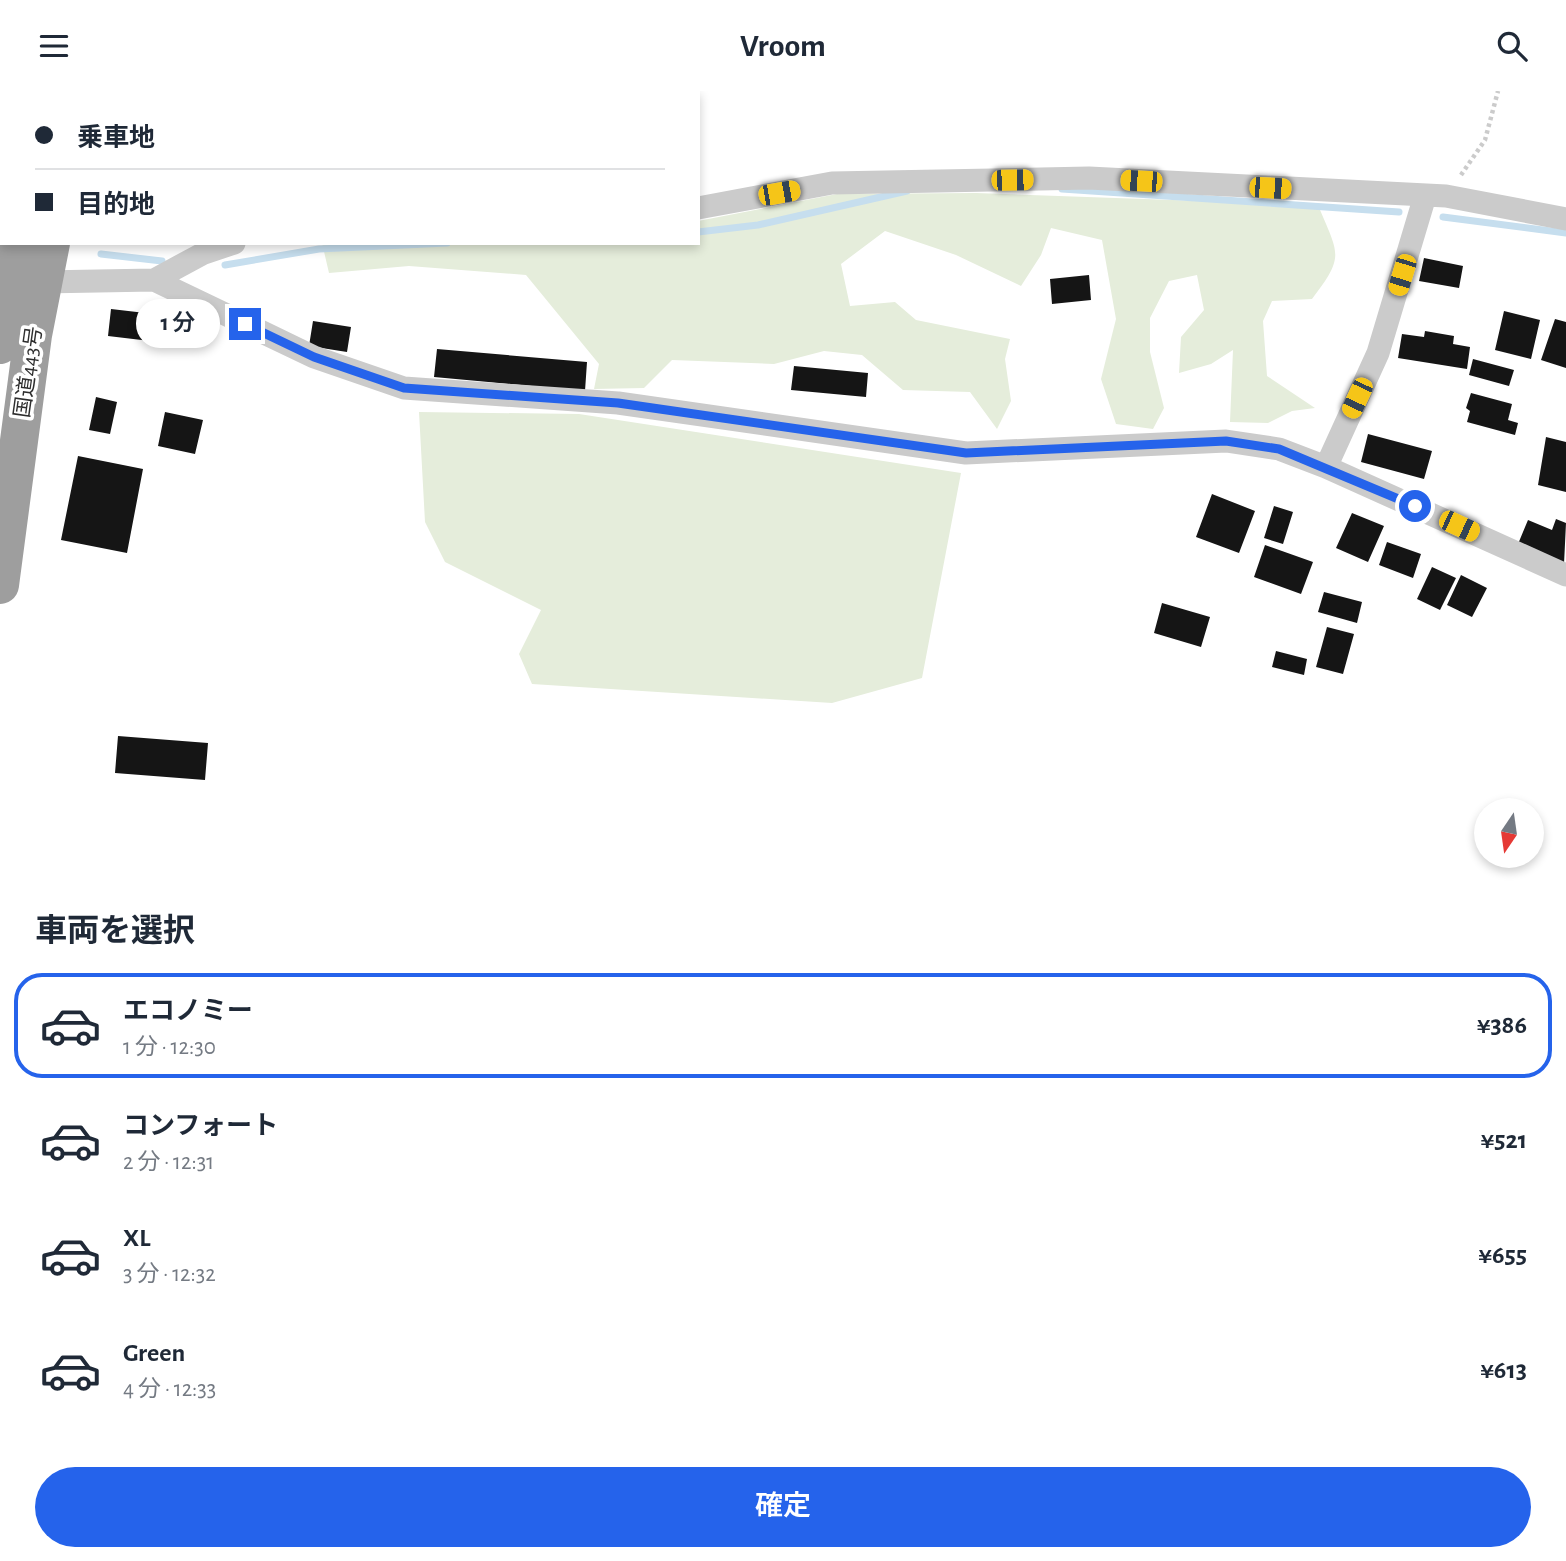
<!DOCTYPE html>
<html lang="ja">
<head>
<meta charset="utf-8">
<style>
	:root { --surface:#fff; --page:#f2f2f3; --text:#1f2937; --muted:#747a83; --line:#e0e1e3; --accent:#2563eb }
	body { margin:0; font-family:"Alegreya Sans","Noto Sans JP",sans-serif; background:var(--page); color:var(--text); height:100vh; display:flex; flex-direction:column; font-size:26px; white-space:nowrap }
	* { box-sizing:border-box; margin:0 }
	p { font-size:23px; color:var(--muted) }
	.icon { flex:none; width:38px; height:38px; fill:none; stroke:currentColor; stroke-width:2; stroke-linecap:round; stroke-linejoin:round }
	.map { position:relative; height:798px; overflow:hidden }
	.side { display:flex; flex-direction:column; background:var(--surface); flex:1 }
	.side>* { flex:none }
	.top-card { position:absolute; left:0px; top:0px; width:700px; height:154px; box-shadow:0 4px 10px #0003; display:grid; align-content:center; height:154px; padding:0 35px; background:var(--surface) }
	.needle { width:46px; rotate:193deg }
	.buttons { position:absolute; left:1474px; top:707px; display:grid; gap:14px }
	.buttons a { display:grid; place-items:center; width:70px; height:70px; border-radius:50%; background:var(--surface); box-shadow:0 4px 10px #0003; font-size:35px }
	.end { position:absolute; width:32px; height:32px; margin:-16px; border:9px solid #2563eb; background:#fff; box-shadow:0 0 0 4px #fff }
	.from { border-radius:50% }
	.bubble { position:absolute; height:49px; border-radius:24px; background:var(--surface); box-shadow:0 4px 10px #0003; font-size:23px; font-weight:600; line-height:49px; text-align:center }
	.car { position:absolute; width:21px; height:42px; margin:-21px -10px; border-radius:9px; box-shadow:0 0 5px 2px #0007; background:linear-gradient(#f5c518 24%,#345 0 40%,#f5c518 0 76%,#345 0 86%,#f5c518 0) }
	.top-card b { display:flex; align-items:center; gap:24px; height:66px; font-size:26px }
	.top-card b+b { border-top:2px solid var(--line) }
	.top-card i { width:18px; height:18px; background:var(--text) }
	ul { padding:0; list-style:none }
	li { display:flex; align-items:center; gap:21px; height:105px; margin:0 14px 10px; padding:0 21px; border:4px solid transparent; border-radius:28px }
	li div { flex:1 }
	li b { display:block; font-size:26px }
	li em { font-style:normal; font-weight:600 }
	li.current { border-color:var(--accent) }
	li>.icon { width:63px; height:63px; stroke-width:1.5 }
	h2 { padding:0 35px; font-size:32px; line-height:84px }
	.button { display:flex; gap:14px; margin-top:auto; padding:14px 35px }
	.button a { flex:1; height:80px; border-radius:42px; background:var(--accent); color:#fff; font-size:28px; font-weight:600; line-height:80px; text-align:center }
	header { display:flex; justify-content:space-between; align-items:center; height:91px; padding:0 35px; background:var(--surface); font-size:32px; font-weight:600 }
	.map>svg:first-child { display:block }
	.green { fill:#e5eddb }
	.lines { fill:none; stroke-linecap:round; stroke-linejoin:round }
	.stream { stroke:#c6deee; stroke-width:7 }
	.building { fill:#151515 }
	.path { stroke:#cbcbcb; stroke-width:4.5; stroke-dasharray:3.5 3.5; stroke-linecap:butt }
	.minor { stroke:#cbcbcb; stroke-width:23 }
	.tertiary { stroke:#cbcbcb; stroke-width:30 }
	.trunk { stroke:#9e9e9e; stroke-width:38 }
	.route { stroke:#2563eb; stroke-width:9 }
	.labels { text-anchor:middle; stroke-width:7; stroke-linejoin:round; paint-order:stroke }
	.street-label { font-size:21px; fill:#2e2e2e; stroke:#fff }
</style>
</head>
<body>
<header><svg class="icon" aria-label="menu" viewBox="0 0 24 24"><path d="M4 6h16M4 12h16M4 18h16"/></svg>Vroom<svg class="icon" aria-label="search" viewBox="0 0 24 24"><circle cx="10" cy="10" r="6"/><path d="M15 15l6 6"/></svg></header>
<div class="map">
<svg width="1566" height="798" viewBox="0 0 1566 798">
	<rect width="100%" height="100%" fill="#fff"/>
	<path class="green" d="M976 102 1318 114C1338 163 1346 164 1312 208L1272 210 1263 230 1267 285 1315 317 1292 320 1268 332 1230 331 1233 259 1211 273 1179 282 1181 246 1204 219 1197 184 1169 190 1150 227V261L1164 317 1153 338 1116 333 1101 288 1116 228 1102 149 1051 137 1041 164 1021 195 956 164 885 140 841 173 850 215 895 211 916 229 1010 248 1005 268 1011 310 997 338 970 301 903 299 862 264 824 260 774 273 672 269 644 297 594 298 599 273 526 184 409 175 329 182 322 152H698V130L837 103Z
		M419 321 579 323 961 382 922 587 832 612 532 593 519 563 541 519 445 471 425 431Z"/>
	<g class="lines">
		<path class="stream" d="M1062 98 1399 121
			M1443 126 1566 142
			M698 141 758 134 907 100
			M101 163 162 170
			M225 174 319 158 447 152"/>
	</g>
	<path class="building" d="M1424 167 1463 175 1459 197 1419 190Z
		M1089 184 1091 209 1052 213 1050 188Z
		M111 218 154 223 150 250 108 245Z
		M1504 220 1540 229 1531 268 1495 259Z
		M1555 228 1566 231V277L1541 269Z
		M313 230 351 236 347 261 309 255Z
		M1425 240 1454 245 1453 253 1470 256 1467 278 1398 267 1402 243 1424 246Z
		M437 258 587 271 585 300 434 286Z
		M1473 268 1514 279 1509 295 1469 284Z
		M794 275 868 282 866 306 791 299Z
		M1471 302 1512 313 1508 329 1518 332 1515 344 1467 331 1470 320 1466 317Z
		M96 306 117 311 110 343 89 339Z
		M165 321 203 329 195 363 158 355Z
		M1368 343 1432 360 1424 388 1361 371Z
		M1546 346 1566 351V401L1538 394Z
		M78 365 143 378 127 462 61 449Z
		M1212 403 1255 420 1239 462 1196 446Z
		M1274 415 1293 421 1283 453 1264 447Z
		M1352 422 1384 435 1368 471 1336 457Z
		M1556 428 1566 432 1564 473 1518 453 1528 429 1552 439Z
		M1387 451 1421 463 1413 487 1379 474Z
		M1265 454 1313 471 1301 503 1254 486Z
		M1432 476 1456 487 1440 519 1417 508Z
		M1461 484 1487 497 1472 526 1447 514Z
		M1324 501 1362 511 1357 532 1318 521Z
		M1162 512 1210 526 1201 556 1154 542Z
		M1327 536 1354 543 1343 583 1316 576Z
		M1276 560 1307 568 1304 584 1272 576Z
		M118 645 208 652 205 689 115 682Z"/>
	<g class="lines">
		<path class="path" d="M1461 84 1485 49 1498 0"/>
		<path class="minor" d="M698 117 832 92 1089 87 1446 105 1566 128
			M154 189 204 162 234 152
			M42 191 154 189 314 266 404 297 618 312 966 362 1226 350 1279 358 1326 376 1566 484
			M1326 376 1378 262 1425 105"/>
		<path class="tertiary" d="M0 123H2"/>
		<path class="trunk" d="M46 2V0
			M80 2V0
			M0 254 16 152
			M0 494 33 244 51 152"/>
	</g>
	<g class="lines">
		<path class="route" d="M245 233 314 266 404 297 618 312 966 362 1226 350 1279 358 1415 415"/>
	</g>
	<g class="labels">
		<g class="street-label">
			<text transform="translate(28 281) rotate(-82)" y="7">国道443号</text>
		</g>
	</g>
</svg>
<div class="buttons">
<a><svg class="needle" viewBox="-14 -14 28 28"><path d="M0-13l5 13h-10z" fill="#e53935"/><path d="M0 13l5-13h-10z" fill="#747a83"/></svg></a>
</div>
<i class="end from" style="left:1415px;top:415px"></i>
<i class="end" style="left:245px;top:233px"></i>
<div class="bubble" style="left:136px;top:208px;width:84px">1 分</div>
<i class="car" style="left:1012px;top:89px;rotate:89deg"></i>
<i class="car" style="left:1141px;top:90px;rotate:273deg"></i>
<i class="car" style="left:1270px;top:97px;rotate:93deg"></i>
<i class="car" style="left:779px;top:102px;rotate:80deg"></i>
<i class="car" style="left:1402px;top:184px;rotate:197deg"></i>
<i class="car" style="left:1357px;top:307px;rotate:205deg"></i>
<i class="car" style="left:1459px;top:435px;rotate:115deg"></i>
<div class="top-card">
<b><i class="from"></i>乗車地</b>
<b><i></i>目的地</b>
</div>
</div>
<section class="side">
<h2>車両を選択</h2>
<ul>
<li class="current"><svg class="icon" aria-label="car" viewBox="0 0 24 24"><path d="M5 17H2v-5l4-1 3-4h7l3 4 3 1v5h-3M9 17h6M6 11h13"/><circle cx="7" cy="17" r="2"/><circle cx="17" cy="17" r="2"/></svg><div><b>エコノミー</b><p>1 分 · 12:30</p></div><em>¥386</em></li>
<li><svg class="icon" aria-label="car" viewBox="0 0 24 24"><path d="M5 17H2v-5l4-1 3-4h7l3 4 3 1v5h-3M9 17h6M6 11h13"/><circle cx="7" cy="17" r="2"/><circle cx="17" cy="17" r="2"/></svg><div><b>コンフォート</b><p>2 分 · 12:31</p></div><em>¥521</em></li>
<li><svg class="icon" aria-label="car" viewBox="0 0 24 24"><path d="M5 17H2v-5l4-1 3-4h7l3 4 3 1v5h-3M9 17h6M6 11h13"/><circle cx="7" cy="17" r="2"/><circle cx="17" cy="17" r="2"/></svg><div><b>XL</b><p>3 分 · 12:32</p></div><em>¥655</em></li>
<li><svg class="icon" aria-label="car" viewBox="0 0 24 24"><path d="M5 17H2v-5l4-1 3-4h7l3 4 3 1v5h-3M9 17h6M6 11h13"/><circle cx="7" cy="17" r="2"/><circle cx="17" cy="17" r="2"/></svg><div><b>Green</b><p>4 分 · 12:33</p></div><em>¥613</em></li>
</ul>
<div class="button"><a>確定</a></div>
</section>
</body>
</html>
